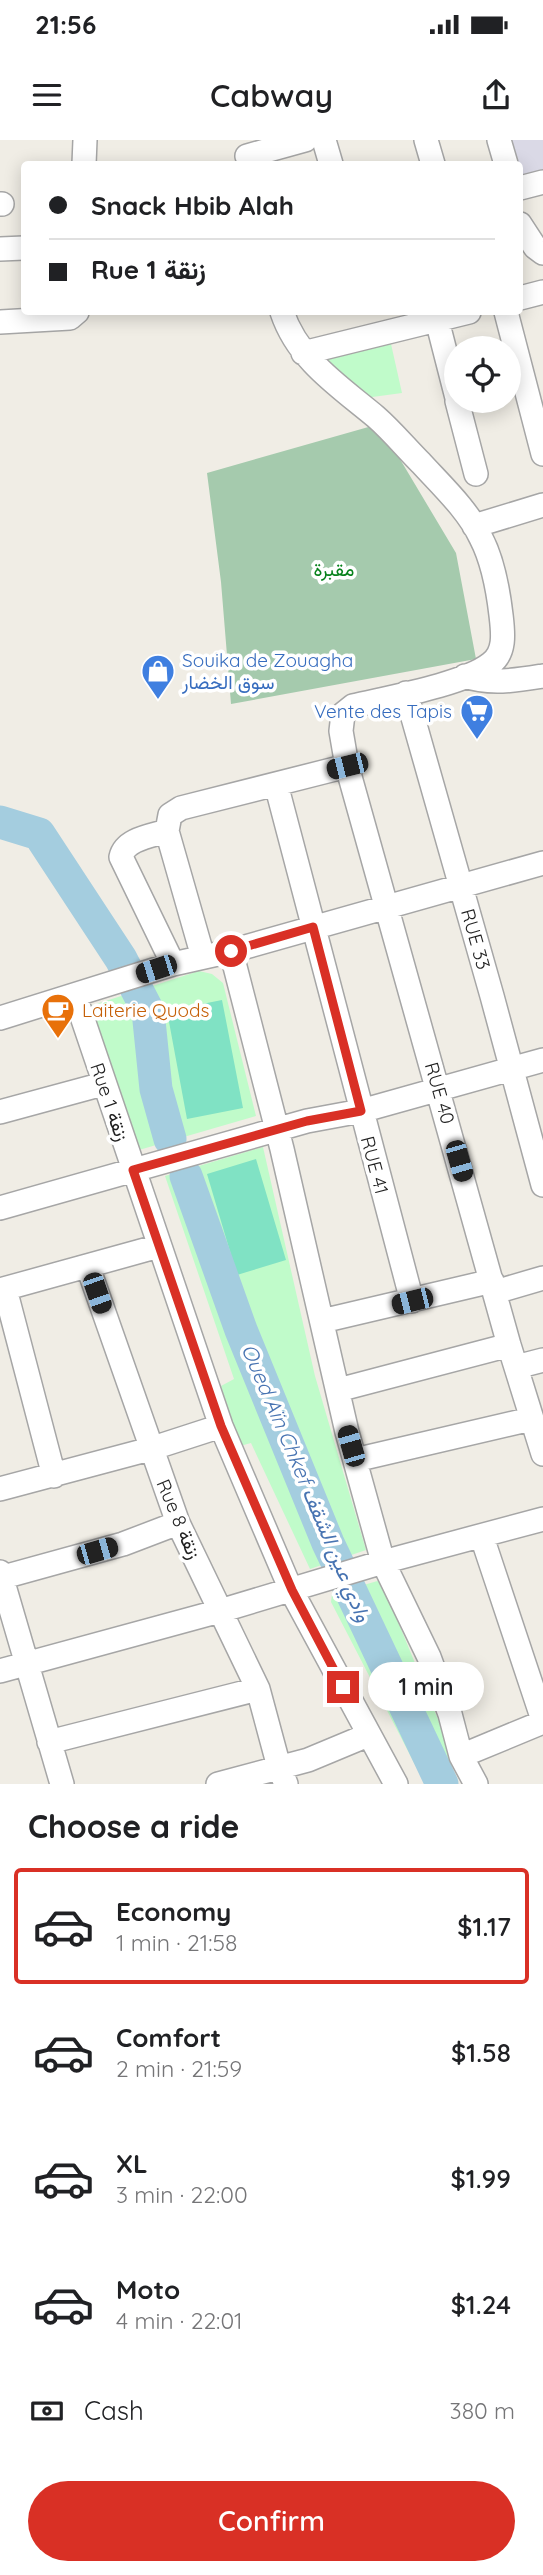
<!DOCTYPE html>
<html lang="en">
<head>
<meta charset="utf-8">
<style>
	:root { --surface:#fff; --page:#f6f6f6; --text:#202124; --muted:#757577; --line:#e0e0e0; --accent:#d93025 }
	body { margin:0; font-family:Quicksand,Vazirmatn,sans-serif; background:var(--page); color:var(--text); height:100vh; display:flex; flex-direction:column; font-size:26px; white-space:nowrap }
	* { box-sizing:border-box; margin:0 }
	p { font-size:23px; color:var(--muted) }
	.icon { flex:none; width:38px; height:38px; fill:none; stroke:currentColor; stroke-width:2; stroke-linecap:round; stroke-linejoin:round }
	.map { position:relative; height:1644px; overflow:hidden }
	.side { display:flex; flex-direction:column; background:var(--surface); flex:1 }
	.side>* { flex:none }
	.banner { position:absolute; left:21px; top:21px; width:502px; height:154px; border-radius:7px; box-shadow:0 4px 18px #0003; display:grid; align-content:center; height:154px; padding:0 28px; background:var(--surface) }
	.tools { position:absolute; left:444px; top:196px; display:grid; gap:14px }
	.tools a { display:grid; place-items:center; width:77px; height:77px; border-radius:50%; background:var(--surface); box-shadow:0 4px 18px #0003; font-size:35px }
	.end { position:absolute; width:32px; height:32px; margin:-16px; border:9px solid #d93025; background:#fff; box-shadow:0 0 0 4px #fff }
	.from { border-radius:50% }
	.bubble { position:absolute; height:49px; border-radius:24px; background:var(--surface); box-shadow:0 4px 18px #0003; font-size:23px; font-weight:600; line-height:49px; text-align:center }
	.car { position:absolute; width:21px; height:42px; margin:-21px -10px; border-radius:9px; box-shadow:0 0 5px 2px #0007; background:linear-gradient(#222 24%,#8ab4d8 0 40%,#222 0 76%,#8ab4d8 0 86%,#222 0) }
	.banner b { display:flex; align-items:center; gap:24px; height:66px; font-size:26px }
	.banner b+b { border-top:2px solid var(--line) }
	.banner i { width:18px; height:18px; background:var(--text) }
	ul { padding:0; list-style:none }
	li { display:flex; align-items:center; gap:21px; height:116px; margin:0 14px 10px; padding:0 14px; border:4px solid transparent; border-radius:7px }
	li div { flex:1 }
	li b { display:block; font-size:26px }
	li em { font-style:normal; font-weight:600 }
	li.on { border-color:var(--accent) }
	li>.icon { width:63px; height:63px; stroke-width:1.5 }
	h2 { padding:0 28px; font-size:32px; line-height:84px }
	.pay { display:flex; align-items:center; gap:18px; height:77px; padding:0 28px; font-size:26px }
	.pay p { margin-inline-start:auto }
	.primary-button { display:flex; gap:14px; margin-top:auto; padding:14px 28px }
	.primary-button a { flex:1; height:80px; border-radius:42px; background:var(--accent); color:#fff; font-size:28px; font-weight:600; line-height:80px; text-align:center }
	.status { display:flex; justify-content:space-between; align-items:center; height:49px; padding:0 35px; background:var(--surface); direction:ltr }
	.status svg { height:19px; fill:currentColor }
	header { display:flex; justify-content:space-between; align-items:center; height:91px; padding:0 28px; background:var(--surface); font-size:32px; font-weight:600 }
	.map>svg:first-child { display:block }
	.cemetery { fill:#a5caad }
	.park { fill:#c0fbca }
	.pitch { fill:#80e2c4 }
	.plaza { fill:#dad9e6 }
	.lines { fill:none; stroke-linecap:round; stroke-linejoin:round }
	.river { stroke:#a4cddf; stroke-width:33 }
	.minor-casing { stroke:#a6a6a6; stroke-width:26 }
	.minor { stroke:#fff; stroke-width:23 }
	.route { stroke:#d93025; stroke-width:9 }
	.labels { text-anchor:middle; stroke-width:7; stroke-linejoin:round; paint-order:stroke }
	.park-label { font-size:19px; fill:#08821c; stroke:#fff }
	.shop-label { font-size:19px; fill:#366cbe; stroke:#fff; text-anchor:start }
	.street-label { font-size:19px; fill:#1f1f1f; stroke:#fff }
	.food-label { font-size:19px; fill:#c56008; stroke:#fff; text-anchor:start }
	.water-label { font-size:21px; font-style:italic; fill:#4874b2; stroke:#fff }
</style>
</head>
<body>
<div class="status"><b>21:56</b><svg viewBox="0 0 49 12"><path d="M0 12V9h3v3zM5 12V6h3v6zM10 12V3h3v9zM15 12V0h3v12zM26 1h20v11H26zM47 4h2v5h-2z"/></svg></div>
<header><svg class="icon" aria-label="menu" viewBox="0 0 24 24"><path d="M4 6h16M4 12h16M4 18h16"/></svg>Cabway<svg class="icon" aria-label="share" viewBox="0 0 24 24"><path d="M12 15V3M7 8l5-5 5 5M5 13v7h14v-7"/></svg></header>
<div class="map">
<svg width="543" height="1644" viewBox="0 0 543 1644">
	<rect width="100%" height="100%" fill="#f0ede5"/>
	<path class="cemetery" d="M379 284 456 413 476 519 231 564 221 442 207 333Z"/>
	<path class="park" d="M389 195 402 253 365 258 320 212Z
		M199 831 212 834 223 843 256 976 139 1010 90 866Z
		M263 1007 315 1236 366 1410 310 1429 251 1303 240 1306 221 1246 234 1239 165 1036Z
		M381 1440 455 1621 450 1632 456 1644H425L331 1462 332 1454Z"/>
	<path class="pitch" d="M222 860 243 968 187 979 167 871Z
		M256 1019 286 1120 237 1135 207 1034Z"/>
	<path class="plaza" d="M511 0H543V32L520 36V24H516Z"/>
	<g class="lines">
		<path class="river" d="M0 682 39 694 121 819 148 871 156 949 170 999
			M186 1036 241 1190 328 1403 442 1644"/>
		<defs>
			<path id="minor" d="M324 0 331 24
				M426 0 433 24
				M499 0 506 24
				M247 16 305 0
				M84 24 85 0
				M520 48 543 42
				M0 64H2
				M520 84 535 107 543 113
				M0 109 24 108
				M520 158 543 152
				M282 172C298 220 339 246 376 277 392 291 406 308 421 323 442 346 468 370 481 398 493 421 498 449 501 475 503 492 506 513 490 524 465 544 386 558 353 566L343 574 341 591 347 626 509 1205 543 1314
				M506 172 543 314
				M437 180 457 258
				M0 182 70 178 77 172
				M303 213 469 172
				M457 261 476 334
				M474 386 543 365
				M465 536C490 545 518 540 543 536
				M406 553 492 856 543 1045
				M276 644 412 1161
				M167 691C151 696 125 699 121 717L173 824
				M231 811 282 1009 347 1292 383 1422 429 1517 450 1574 461 1616 476 1644
				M203 817 167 691 170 675 181 668 347 626
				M75 856 221 1286 291 1450 396 1644
				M0 878 173 824 231 811 543 723
				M0 972 103 944
				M0 1068 307 981 361 971 543 920
				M88 1127 178 1383 258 1549 279 1627 286 1644
				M5 1149 54 1336
				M0 1150 159 1106
				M495 1152 543 1138
				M322 1181 492 1141
				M516 1227 543 1220
				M338 1250 509 1205
				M355 1320 531 1279
				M0 1349 150 1309 221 1286
				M482 1397 543 1580
				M0 1432 62 1644
				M0 1438 123 1404 178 1383
				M0 1531 220 1471 383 1422 543 1379
				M49 1602 258 1549
				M461 1616 543 1582
				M218 1644 308 1620 368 1595"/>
		</defs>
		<use href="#minor" class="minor-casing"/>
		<use href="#minor" class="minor"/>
	</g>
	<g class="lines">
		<path class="route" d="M231 811 313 787 361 971 307 981 133 1030 221 1286 292 1450 343 1547"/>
	</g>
	<defs>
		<symbol id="shop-pin" viewBox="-11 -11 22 30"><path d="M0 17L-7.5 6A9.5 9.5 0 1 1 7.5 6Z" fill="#3f7fe0" stroke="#fff"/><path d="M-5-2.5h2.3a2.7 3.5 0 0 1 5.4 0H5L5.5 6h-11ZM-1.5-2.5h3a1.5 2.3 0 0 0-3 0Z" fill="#fff"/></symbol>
		<symbol id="supermarket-pin" viewBox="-11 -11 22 30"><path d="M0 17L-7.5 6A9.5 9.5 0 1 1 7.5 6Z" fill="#3f7fe0" stroke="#fff"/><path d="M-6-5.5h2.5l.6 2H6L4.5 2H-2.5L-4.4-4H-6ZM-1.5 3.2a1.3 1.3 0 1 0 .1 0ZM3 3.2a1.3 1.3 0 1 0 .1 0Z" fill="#fff"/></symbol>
		<symbol id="cafe-pin" viewBox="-11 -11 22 30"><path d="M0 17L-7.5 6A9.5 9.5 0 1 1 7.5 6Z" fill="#e8710a" stroke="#fff"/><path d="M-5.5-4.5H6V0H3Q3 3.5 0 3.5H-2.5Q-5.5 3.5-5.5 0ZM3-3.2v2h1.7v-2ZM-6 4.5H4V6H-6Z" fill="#fff"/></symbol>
	</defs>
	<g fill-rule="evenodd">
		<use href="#shop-pin" x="139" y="512" width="38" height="52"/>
		<use href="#supermarket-pin" x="458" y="552" width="38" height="52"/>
		<use href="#cafe-pin" x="39" y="851" width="38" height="52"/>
	</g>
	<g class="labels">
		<g class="park-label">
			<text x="334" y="436">مقبرة</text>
		</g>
		<g class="shop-label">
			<text x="182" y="527">Souika de Zouagha<tspan x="182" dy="22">سوق الخضار</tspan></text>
			<text x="452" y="578" text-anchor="end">Vente des Tapis</text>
		</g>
		<g class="street-label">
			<text transform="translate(476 799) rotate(74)" y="7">RUE 33</text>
			<text transform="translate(440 953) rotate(74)" y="7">RUE 40</text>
			<text transform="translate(110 962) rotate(71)" y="7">Rue 1 زنقة</text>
			<text transform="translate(375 1025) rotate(75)" y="7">RUE 41</text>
			<text transform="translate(179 1379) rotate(67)" y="7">Rue 8 زنقة</text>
		</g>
		<g class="food-label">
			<text x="82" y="877">Laiterie Quods</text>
		</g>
		<g class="water-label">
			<text transform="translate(306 1343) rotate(67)" y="7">Oued Aïn Chkef وادي عين الشقف</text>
		</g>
	</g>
</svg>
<div class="tools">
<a><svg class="icon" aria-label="locate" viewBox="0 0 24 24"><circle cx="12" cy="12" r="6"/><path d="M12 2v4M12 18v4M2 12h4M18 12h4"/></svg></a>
</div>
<i class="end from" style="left:231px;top:811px"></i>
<i class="end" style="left:343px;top:1547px"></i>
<div class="bubble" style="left:368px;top:1522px;width:116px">1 min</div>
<i class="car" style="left:347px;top:626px;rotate:256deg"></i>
<i class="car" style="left:156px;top:829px;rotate:252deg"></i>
<i class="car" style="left:459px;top:1021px;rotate:164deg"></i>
<i class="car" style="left:97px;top:1153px;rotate:161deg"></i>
<i class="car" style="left:412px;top:1161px;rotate:256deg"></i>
<i class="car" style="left:351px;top:1306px;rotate:344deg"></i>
<i class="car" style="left:97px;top:1411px;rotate:74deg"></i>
<div class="banner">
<b><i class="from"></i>Snack Hbib Alah</b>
<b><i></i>Rue 1 زنقة</b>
</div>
</div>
<section class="side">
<h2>Choose a ride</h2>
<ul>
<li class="on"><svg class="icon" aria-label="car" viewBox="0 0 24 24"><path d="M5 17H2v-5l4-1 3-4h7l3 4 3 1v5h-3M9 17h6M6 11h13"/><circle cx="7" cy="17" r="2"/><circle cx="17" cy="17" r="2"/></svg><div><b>Economy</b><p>1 min · 21:58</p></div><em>$1.17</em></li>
<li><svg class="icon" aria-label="car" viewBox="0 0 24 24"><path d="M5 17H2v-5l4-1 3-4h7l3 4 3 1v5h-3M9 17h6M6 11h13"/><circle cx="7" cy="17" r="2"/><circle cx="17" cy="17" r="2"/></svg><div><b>Comfort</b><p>2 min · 21:59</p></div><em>$1.58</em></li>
<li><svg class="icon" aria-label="car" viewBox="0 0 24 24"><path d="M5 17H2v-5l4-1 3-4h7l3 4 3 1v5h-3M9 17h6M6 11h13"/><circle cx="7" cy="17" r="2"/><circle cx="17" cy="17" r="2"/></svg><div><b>XL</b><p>3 min · 22:00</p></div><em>$1.99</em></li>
<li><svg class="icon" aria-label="car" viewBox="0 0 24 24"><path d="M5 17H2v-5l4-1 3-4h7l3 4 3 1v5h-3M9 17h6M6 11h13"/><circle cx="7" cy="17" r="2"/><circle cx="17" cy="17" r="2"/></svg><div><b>Moto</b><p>4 min · 22:01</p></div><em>$1.24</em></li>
</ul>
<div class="pay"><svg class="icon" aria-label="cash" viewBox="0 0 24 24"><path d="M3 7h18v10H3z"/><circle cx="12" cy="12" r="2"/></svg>Cash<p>380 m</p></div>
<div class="primary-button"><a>Confirm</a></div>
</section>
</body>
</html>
